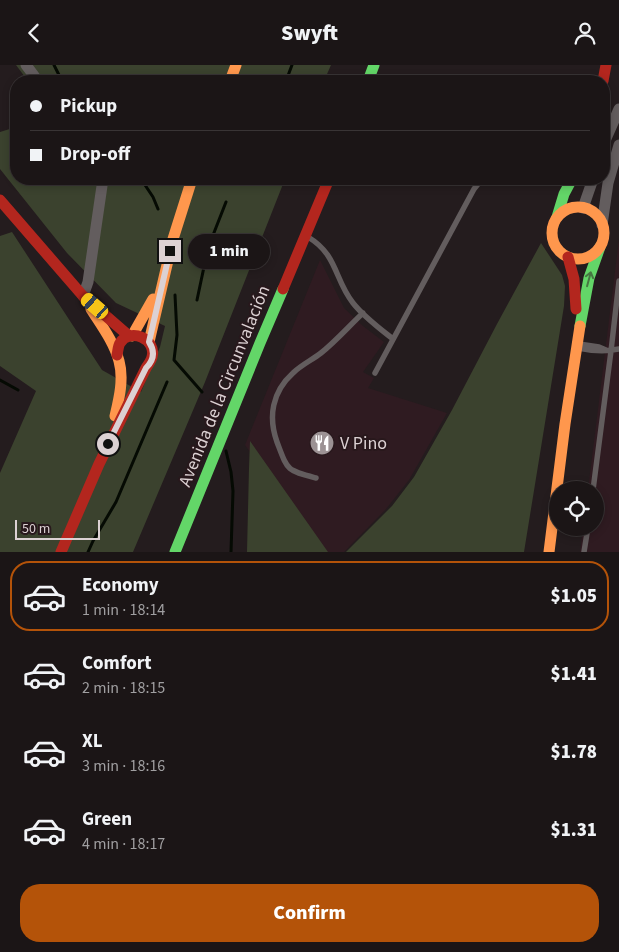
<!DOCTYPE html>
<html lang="en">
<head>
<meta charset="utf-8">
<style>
	:root { --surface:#1b1516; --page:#241e1f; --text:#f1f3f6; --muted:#a09fa1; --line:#393435; --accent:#b45309 }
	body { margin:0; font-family:"Source Sans 3",sans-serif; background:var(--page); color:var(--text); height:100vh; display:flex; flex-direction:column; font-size:19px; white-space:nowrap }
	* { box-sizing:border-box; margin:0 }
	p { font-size:16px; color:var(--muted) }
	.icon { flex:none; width:28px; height:28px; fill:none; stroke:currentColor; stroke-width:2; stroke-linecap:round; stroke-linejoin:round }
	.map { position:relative; height:487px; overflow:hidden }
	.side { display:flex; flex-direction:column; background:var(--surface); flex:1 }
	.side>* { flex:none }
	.top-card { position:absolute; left:10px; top:10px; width:600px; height:110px; border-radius:20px; box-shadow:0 2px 8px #0003,0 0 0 1px var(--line); display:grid; align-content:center; height:110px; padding:0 20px; background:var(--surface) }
	.buttons { position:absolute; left:549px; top:416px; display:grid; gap:10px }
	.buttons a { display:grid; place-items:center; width:55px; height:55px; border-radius:50%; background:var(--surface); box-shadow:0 2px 8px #0003,0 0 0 1px var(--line); font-size:25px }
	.scale { position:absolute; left:15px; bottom:12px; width:85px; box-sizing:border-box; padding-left:5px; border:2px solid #dcd1d3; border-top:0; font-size:14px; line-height:18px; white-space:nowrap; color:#dcd1d3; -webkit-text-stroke:4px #28181c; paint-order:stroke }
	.end { position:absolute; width:22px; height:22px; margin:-11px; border:6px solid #dcd1d3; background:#111; box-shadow:0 0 0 2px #111 }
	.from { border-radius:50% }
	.bubble { position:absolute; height:35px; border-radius:18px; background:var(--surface); box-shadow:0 2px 8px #0003,0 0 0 1px var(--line); font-size:16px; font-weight:800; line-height:35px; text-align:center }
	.car { position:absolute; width:15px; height:30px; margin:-15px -8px; border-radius:6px; box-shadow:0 0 4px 1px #0007; background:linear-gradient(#f5c518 24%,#345 0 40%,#f5c518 0 76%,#345 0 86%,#f5c518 0) }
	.top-card b { display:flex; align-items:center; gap:18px; height:48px; font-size:19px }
	.top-card b+b { border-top:1px solid var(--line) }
	.top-card i { width:12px; height:12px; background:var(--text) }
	ul { padding:9px 0 0; list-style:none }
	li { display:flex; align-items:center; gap:15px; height:70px; margin:0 10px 8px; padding:0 10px; border:2px solid transparent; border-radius:20px }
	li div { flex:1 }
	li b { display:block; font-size:19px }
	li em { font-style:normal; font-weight:800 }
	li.active { border-color:var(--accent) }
	li>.icon { width:45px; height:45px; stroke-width:1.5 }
	.button { display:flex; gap:10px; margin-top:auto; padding:10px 20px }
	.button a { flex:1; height:58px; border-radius:20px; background:var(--accent); color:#fff; font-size:20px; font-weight:800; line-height:58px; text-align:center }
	header { display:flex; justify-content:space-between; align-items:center; height:65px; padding:0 20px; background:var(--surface); font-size:22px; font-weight:800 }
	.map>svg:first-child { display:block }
	.built { fill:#2f1b21 }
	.green { fill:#3b422e }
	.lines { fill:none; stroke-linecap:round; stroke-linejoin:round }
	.stream { stroke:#050a03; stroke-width:3 }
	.lane { stroke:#635d5e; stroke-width:5.5 }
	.street { stroke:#635d5e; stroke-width:11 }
	.fast { stroke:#63d668; stroke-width:11 }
	.slow { stroke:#ff974d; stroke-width:11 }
	.jam { stroke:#b3261e; stroke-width:11 }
	.oneway { stroke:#467742 }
	.route { stroke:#dcd1d3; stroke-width:6 }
	.labels { text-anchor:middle; stroke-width:4; stroke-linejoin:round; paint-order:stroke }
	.street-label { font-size:18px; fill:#dcd1d3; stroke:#28181c }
	.poi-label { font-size:18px; fill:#dcd1d3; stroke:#28181c; text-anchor:start }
</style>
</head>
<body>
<header><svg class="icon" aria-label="back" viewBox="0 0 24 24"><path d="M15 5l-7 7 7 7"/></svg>Swyft<svg class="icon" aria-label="person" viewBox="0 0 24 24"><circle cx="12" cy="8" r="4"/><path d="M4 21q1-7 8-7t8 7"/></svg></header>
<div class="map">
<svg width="619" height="487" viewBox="0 0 619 487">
	<rect width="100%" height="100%" fill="#241c1e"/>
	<path class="built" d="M619 174V487H580L583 463 595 462V425H588Z
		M320 195 344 243 363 261 384 277 363 307 374 313 368 323 447 348 409 415 386 444 344 487H321L245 380Z"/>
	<path class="green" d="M16 0H331L324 16H28Z
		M16 62V114H285L205 317 133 487H0V408L36 326 0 301V171L12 167 102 305 141 327 160 282 165 261 116 238 67 188 0 104V67Z
		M541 178 562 210 565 221 564 241 524 487H346L392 441 414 412 452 345 497 259Z
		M250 376 328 487H247L249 403Z"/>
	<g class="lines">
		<path class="stream" d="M54 0 62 16
			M286 16 292 0
			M141 114 153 132 158 144
			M175 230 177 270 174 295 202 327
			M197 235 208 183 226 137
			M0 315 18 325
			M226 386 231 407 233 426 231 487
			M88 487 93 476 116 437 167 317"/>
		<path class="lane" d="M308 172C338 190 334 214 353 238 364 252 379 263 393 274
			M579 279 599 282 606 285
			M578 283C592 286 605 287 619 284
			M375 308 474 124 482 114
			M316 413C286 405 288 406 277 377 268 352 272 327 293 308 301 300 312 295 321 288 336 276 349 261 363 248
			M593 425 611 286 619 216
			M584 487 588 462"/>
		<path class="street" d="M26 0 38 16
			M604 78 619 44
			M583 143 593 114
			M602 160 608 118 619 80
			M83 231 88 217 103 114"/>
		<path class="fast" d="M368 16 374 0
			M557 152 564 129 572 114
			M580 261 589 213 600 182
			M175 487 260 278 283 224"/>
		<path class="slow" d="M230 16 236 0
			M552 168a26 26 0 1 1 52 0a26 26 0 1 1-52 0Z
			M91 244C101 260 114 277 119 296 124 314 119 334 115 351
			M132 271 153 234
			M149 277 173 174 192 114
			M549 487 565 359 580 261"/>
		<path class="jam" d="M603 16 606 0
			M0 135 83 231 129 271
			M568 192 574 214 576 244
			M283 224 329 114
			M61 487 99 399 146 303C148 300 151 296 152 292 157 274 130 262 120 278 118 281 118 286 117 290"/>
	</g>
	<defs><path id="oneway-shaft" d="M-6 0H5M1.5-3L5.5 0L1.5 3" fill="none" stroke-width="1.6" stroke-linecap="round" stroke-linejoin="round" transform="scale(1.25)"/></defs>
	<use class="oneway" href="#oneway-shaft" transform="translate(589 214) rotate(-75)"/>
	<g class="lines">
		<path class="route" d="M108 379 146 303C154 295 155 286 149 277L170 186"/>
	</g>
	<defs>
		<symbol id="restaurant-disc" viewBox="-11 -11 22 22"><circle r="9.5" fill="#9c9294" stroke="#28181c"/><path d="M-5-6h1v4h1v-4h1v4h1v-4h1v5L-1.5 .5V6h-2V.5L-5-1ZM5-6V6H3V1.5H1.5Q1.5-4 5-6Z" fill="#fff"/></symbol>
	</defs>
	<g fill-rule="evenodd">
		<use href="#restaurant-disc" x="308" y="364" width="28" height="28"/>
	</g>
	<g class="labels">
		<g class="street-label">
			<text transform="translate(224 321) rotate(-68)" y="6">Avenida de la Circunvalación</text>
		</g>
		<g class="poi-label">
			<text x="340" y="384">V Pino</text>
		</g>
	</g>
</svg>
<div class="buttons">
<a><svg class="icon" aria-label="locate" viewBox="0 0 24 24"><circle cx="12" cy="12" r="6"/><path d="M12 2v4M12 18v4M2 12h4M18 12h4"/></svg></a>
</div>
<div class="scale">50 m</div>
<i class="end from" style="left:108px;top:379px"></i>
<i class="end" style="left:170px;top:186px"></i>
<div class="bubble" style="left:188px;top:169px;width:82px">1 min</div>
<i class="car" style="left:95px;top:241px;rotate:311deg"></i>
<div class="top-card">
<b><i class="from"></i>Pickup</b>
<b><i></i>Drop-off</b>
</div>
</div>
<section class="side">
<ul>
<li class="active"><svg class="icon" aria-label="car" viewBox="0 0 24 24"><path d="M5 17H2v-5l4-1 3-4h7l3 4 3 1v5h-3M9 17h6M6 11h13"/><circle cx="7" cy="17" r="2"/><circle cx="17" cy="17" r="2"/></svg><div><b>Economy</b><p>1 min · 18:14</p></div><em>$1.05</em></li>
<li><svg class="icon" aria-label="car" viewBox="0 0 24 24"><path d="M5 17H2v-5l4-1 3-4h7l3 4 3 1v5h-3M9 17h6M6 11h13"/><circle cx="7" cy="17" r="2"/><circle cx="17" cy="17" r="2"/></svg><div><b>Comfort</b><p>2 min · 18:15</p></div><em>$1.41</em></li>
<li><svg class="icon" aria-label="car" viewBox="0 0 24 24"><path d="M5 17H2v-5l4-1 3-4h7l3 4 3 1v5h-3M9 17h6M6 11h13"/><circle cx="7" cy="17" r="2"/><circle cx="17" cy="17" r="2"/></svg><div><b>XL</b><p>3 min · 18:16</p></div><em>$1.78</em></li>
<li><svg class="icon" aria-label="car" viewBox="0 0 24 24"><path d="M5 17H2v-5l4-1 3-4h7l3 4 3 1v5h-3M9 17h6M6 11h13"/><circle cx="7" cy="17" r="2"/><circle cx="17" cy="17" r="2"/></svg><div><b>Green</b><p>4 min · 18:17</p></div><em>$1.31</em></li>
</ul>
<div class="button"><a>Confirm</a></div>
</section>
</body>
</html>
